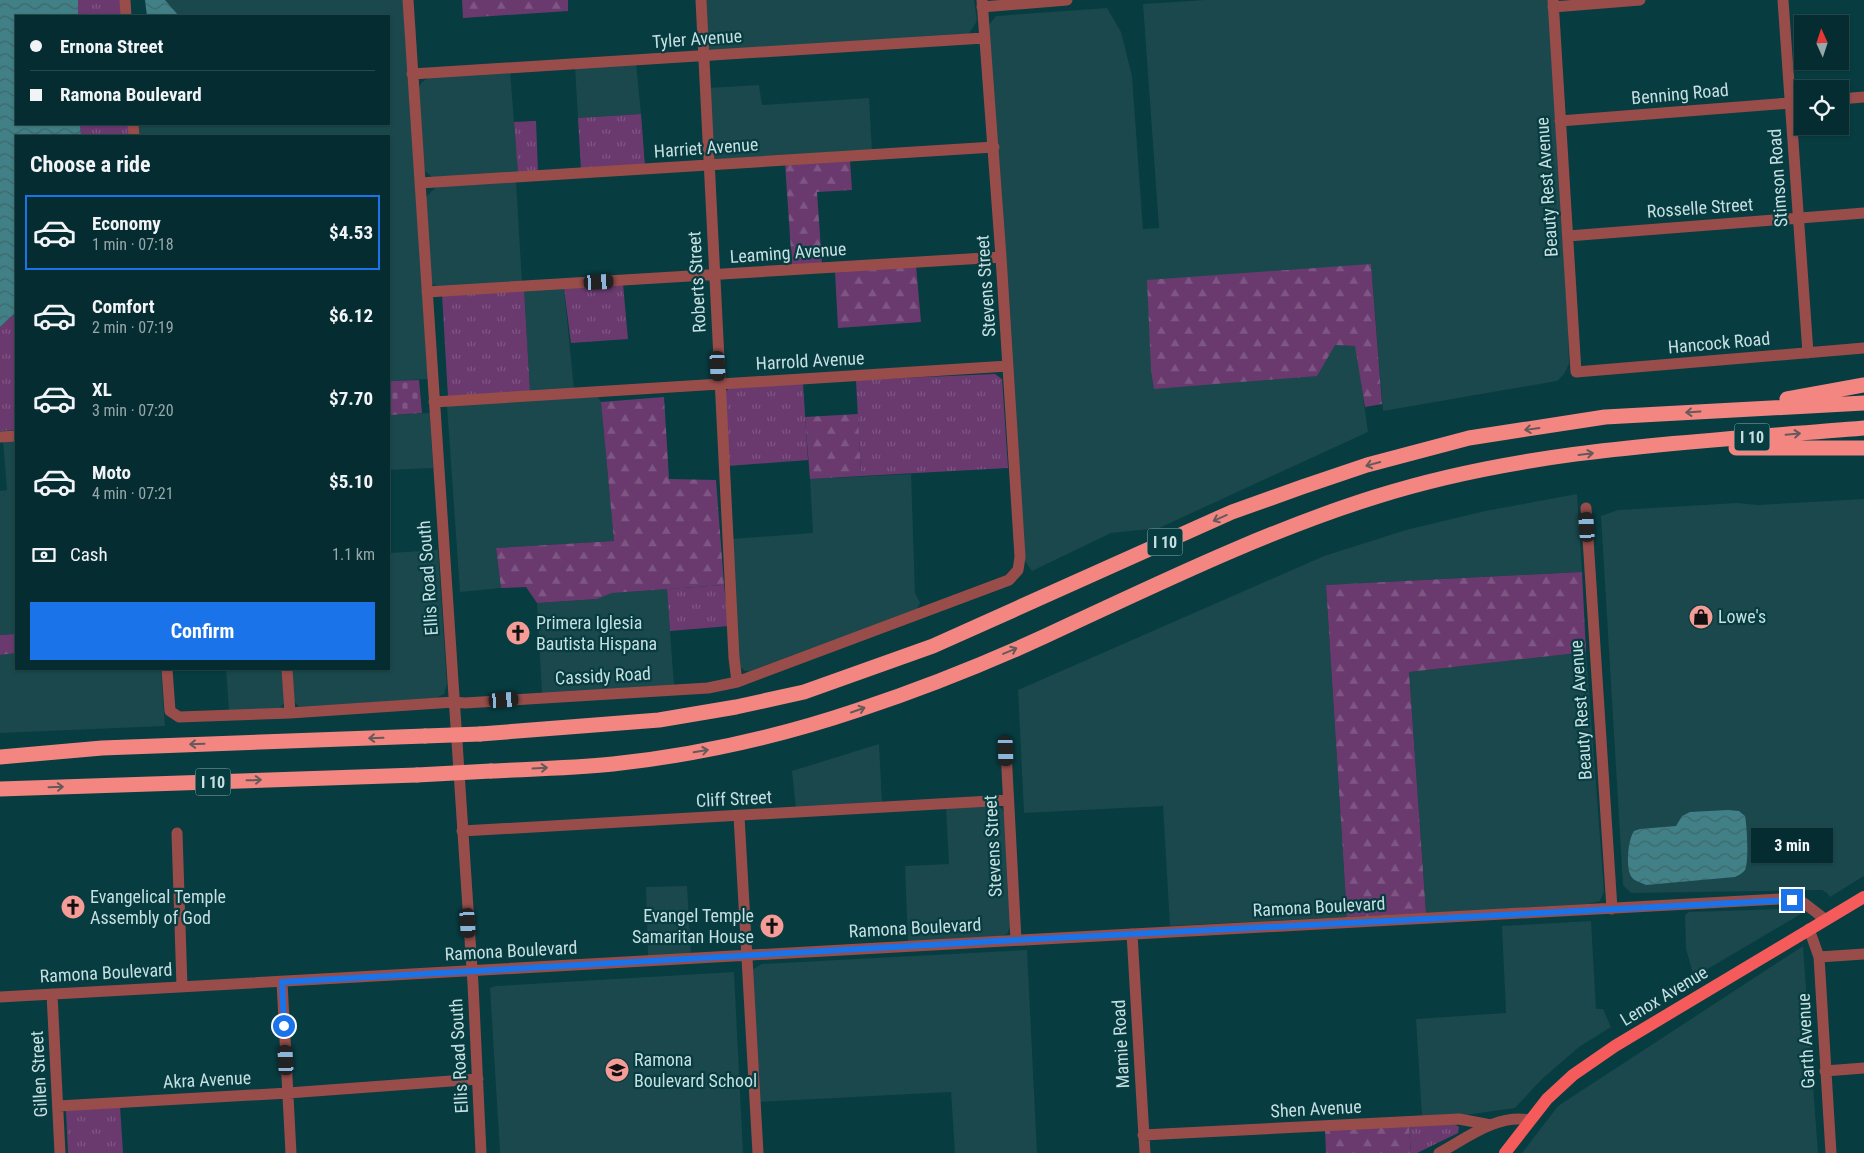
<!DOCTYPE html>
<html lang="en">
<head>
<meta charset="utf-8">
<style>
	:root { --surface:#052d31; --page:#13393d; --text:#f1f3f6; --muted:#97a8ab; --line:#26494d; --accent:#1a73e8 }
	body { margin:0; font-family:"Roboto Condensed",sans-serif; background:var(--page); color:var(--text); height:100vh; display:flex; flex-direction:column; font-size:19px; white-space:nowrap }
	* { box-sizing:border-box; margin:0 }
	p { font-size:16px; color:var(--muted) }
	.icon { flex:none; width:28px; height:28px; fill:none; stroke:currentColor; stroke-width:2; stroke-linecap:round; stroke-linejoin:round }
	.map { position:relative; flex:1; overflow:hidden }
	.side { position:absolute; left:15px; top:135px; width:375px; height:535px; display:flex; flex-direction:column; background:var(--surface); border-radius:0px; box-shadow:0 1px 4px #0004,0 0 0 1px var(--line) }
	.side>* { flex:none }
	.hud { position:absolute; left:15px; top:15px; width:375px; height:110px; border-radius:0px; box-shadow:0 1px 4px #0004,0 0 0 1px var(--line); display:grid; align-content:center; height:110px; padding:0 15px; background:var(--surface) }
	.needle { width:32px; rotate:357deg }
	.buttons { position:absolute; left:1794px; top:15px; display:grid; gap:10px }
	.buttons a { display:grid; place-items:center; width:55px; height:55px; border-radius:0px; background:var(--surface); box-shadow:0 1px 4px #0004,0 0 0 1px var(--line); font-size:25px }
	.end { position:absolute; width:22px; height:22px; margin:-11px; border:6px solid #1a73e8; background:#fff; box-shadow:0 0 0 2px #fff }
	.from { border-radius:50% }
	.bubble { position:absolute; height:35px; border-radius:0px; background:var(--surface); box-shadow:0 1px 4px #0004,0 0 0 1px var(--line); font-size:16px; font-weight:700; line-height:35px; text-align:center }
	.car { position:absolute; width:15px; height:30px; margin:-15px -8px; border-radius:6px; box-shadow:0 0 4px 1px #0007; background:linear-gradient(#222 24%,#8ab4d8 0 40%,#222 0 76%,#8ab4d8 0 86%,#222 0) }
	.hud b { display:flex; align-items:center; gap:18px; height:48px; font-size:19px }
	.hud b+b { border-top:1px solid var(--line) }
	.hud i { width:12px; height:12px; background:var(--text) }
	ul { padding:0; list-style:none }
	li { display:flex; align-items:center; gap:15px; height:75px; margin:0 10px 8px; padding:0 5px; border:2px solid transparent; border-radius:0px }
	li div { flex:1 }
	li b { display:block; font-size:19px }
	li em { font-style:normal; font-weight:700 }
	li.selected { border-color:var(--accent) }
	li>.icon { width:45px; height:45px; stroke-width:1.5 }
	h2 { padding:0 15px; font-size:22px; line-height:60px }
	.pay { display:flex; align-items:center; gap:12px; height:55px; padding:0 15px; font-size:19px }
	.pay p { margin-inline-start:auto }
	.action { display:flex; gap:10px; margin-top:auto; padding:10px 15px }
	.action a { flex:1; height:58px; border-radius:0px; background:var(--accent); color:#fff; font-size:20px; font-weight:700; line-height:58px; text-align:center }
	.map>svg:first-child { display:block }
	.built { fill:#1a484c }
	.grass { fill:url(#grass-tufts) }
	.forest { fill:url(#forest-firs) }
	.cemetery { fill:url(#cemetery-stones) }
	.water { fill:url(#water-waves) }
	.lines { fill:none; stroke-linecap:round; stroke-linejoin:round }
	.minor { stroke:#984d4a; stroke-width:11 }
	.major { stroke:#f65b5b; stroke-width:12 }
	.highway { stroke:#f38681; stroke-width:15 }
	.highway-bridge { stroke:#f38681; stroke-width:15 }
	.oneway { stroke:#655a5b }
	.route { stroke:#1a73e8; stroke-width:6 }
	.labels { text-anchor:middle; stroke-width:4.5; stroke-linejoin:round; paint-order:stroke }
	.shield { fill:#073c41; stroke:#8daeb1; stroke-width:1 }
	.shield-label { font-size:16px; font-weight:bold; fill:#c6dfe1 }
	.street-label { font-size:18px; fill:#c6dfe1; stroke:#073c41 }
	.poi-label { font-size:18px; fill:#c6dfe1; stroke:#073c41; text-anchor:start }
</style>
</head>
<body>
<div class="map">
<svg width="1864" height="1153" viewBox="0 0 1864 1153">
	<defs>
		<pattern id="grass-tufts" width="24" height="20" patternUnits="userSpaceOnUse" patternTransform="scale(1.25)"><rect width="24" height="20" fill="#6a3a6f"/><path d="M3 7l-1-3M5 7V3M7 7l1-3M15 17l-1-3M17 17v-4M19 17l1-3" fill="none" stroke="#7e5683"/></pattern>
		<pattern id="forest-firs" width="22" height="20" patternUnits="userSpaceOnUse" patternTransform="scale(1.25)"><rect width="22" height="20" fill="#6a3a6f"/><path d="M5 1l3.5 6h-7zM16 11l3.5 6h-7z" fill="#7e5683"/></pattern>
		<pattern id="cemetery-stones" width="16" height="16" patternUnits="userSpaceOnUse" patternTransform="scale(1.25)"><rect width="16" height="16" fill="#6a3a6f"/><path d="M2 7V4a2 2 0 0 1 4 0v3zM10 15v-3a2 2 0 0 1 4 0v3z" fill="#7e5683"/></pattern>
		<pattern id="water-waves" width="16" height="10" patternUnits="userSpaceOnUse" patternTransform="scale(1.25)"><rect width="16" height="10" fill="#418086"/><path d="M0 5q4-4 8 0t8 0" fill="none" stroke="#3f686c"/></pattern>
	</defs>
	<rect width="100%" height="100%" fill="#073c41"/>
	<path class="built" d="M165 0H403L428 379 389 381V136H139L138 124H389V16H179Z
		M704 0H974L977 21 968 35 714 51 709 49 706 43Z
		M1205 0H1548L1568 326 1569 364 1564 374 1557 381 1383 411 1371 264 1335 345 1356 346 1368 432 1159 528 1111 533 1032 571 1025 561 988 26 996 16 1107 8 1121 32 1132 76 1143 229 1159 228 1143 4Z
		M636 63 641 114 578 118 575 67Z
		M510 71 518 173 433 178 425 171 423 154 419 87 422 82 432 76Z
		M759 85 762 105 869 98 872 151 715 160 708 88Z
		M516 181 522 282 438 287 431 283 425 198 437 186Z
		M564 288 574 389 530 392 524 289Z
		M597 395 601 402 614 541 496 548 501 588 460 592 447 406Z
		M430 413 433 468 389 470V415Z
		M3 441H16V572L14 573 16 582V634L0 635V491L7 490Z
		M911 474 915 593 920 603 917 609 750 671H745L739 666 731 539 813 533 810 479Z
		M1577 494 1582 572 1326 585 1347 917 1170 926 1163 806 1024 813 1018 690 1324 556 1406 530 1485 511Z
		M1864 499V876L1830 897 1827 893 1822 890 1631 893 1623 885 1601 516 1618 510 1737 503 1758 505Z
		M438 550 447 684 444 694 436 698 299 707 293 700 291 669H389V553Z
		M667 589 674 686 542 694 537 603 597 599 612 593Z
		M1586 652 1604 891 1600 901 1588 904 1426 913 1409 672Z
		M16 653V669H161L165 726 0 733V655Z
		M226 669H284L286 701 280 708 229 711Z
		M879 744 882 803 796 809 792 771Z
		M996 806 1002 809 1005 815 1011 925 1007 934 999 937 908 942 905 866 949 864 946 808Z
		M687 886 691 954 648 956 646 887Z
		M1781 909 1797 912 1801 914 1694 977 1686 949 1685 915 1689 912Z
		M1591 921 1596 1009H1603L1611 1027 1579 1047 1542 1079 1515 1108 1465 1115 1422 1117 1416 1019 1506 1013 1502 926Z
		M1803 946 1818 1153H1522L1558 1106Z
		M1027 950 1037 1153H955L951 1092 759 1102 752 970 762 964Z
		M734 972 743 1153H500L490 988 496 986Z"/>
	<path class="grass" d="M78 0H120L121 16H78Z
		M641 114 645 166 581 170 578 118Z
		M536 121 538 172 518 173 514 122Z
		M80 124H128L129 136H81Z
		M623 284 628 339 571 343 564 288Z
		M524 289 530 392 448 397 442 294Z
		M16 312V430L0 431V327Z
		M995 374 1002 379 1008 468 861 476 856 380Z
		M803 384 808 460 728 466 722 394 731 387Z
		M724 585 729 626 670 631 667 589Z
		M120 1106 123 1153H68L66 1111 69 1109Z
		M1454 1124 1459 1127 1458 1133 1417 1153H1411L1409 1126Z"/>
	<path class="forest" d="M462 0H568V11L463 18Z
		M850 160 852 190 817 192 822 264 792 266 785 163Z
		M1371 264 1382 404 1365 407 1355 346 1335 345 1317 376 1154 389 1151 370 1147 280Z
		M916 266 921 322 838 328 835 271Z
		M664 397 669 479 716 480 724 585 612 593 597 599 537 603 526 587 501 588 496 548 614 541 601 402Z
		M858 414 861 476 810 479 805 417Z
		M1582 572 1586 652 1409 672 1426 913 1347 917 1326 585Z
		M16 634V653L0 655V635Z
		M1409 1126 1411 1153H1326L1325 1129Z"/>
	<path class="cemetery" d="M419 380 422 413 389 415V381Z"/>
	<path class="water" d="M0 0H78V16H16V124H80L81 136H16V312L0 327Z
		M145 0H165L179 16H147Z
		M1728 810 1739 811 1745 816C1747 825 1749 862 1745 870 1743 873 1739 875 1735 877L1646 885C1640 882 1632 881 1630 874 1626 865 1628 839 1634 831L1640 829 1676 826 1682 816 1690 812Z"/>
	<g class="lines">
		<path class="minor" d="M125 0 126 16
			M408 0 473 984 481 1153
			M701 0 734 658 737 682
			M1553 0 1576 372 1864 348
			M1783 0 1808 353
			M982 7 1067 0
			M1553 7 1640 0
			M412 74 984 38
			M1840 99 1864 97
			M1560 121 1802 102
			M133 124 134 136
			M420 183 994 147
			M1568 236 1864 213
			M427 292 1001 257
			M434 402 1008 366
			M0 437 16 436
			M1586 508 1612 909
			M167 669 170 711 179 717 290 713 454 702 465 703 708 688 737 682 1009 580 1018 570 1020 557 1001 257 982 0
			M287 669 290 713
			M1006 751 1016 940
			M739 816 758 1153
			M462 831 1008 800
			M177 833 182 987
			M1809 929 1819 957 1831 1153
			M1132 934 1145 1153
			M1819 957 1864 954
			M282 982 291 1153
			M52 994 60 1153
			M0 997C594 964 1187 930 1781 899L1804 903 1826 920
			M1825 1071 1864 1068
			M58 1106 288 1093 478 1079
			M1143 1135 1459 1119 1491 1125
			M1439 1153C1467 1138 1497 1114 1529 1120"/>
		<path class="major" d="M1505 1153 1547 1099 1573 1075 1615 1046 1864 897"/>
		<path class="highway" d="M1787 399 1864 385
			M1736 448H1864
			M480 734 659 720 736 707 804 692 933 646 1232 512 1302 487 1367 465 1469 438 1605 417 1864 403
			M0 757 102 748 425 736
			M491 771C532 769 573 768 613 764 696 755 778 737 858 710 930 686 1002 657 1071 624 1170 578 1270 530 1375 497 1532 447 1701 442 1864 428
			M0 789 417 775"/>
		<path class="highway-bridge" d="M425 736 480 734
			M417 775 491 771"/>
	</g>
	<defs><path id="oneway-shaft" d="M-6 0H5M1.5-3L5.5 0L1.5 3" fill="none" stroke-width="1.6" stroke-linecap="round" stroke-linejoin="round" transform="scale(1.25)"/></defs>
	<g class="oneway">
		<use href="#oneway-shaft" transform="translate(1693 412) rotate(176)"/>
		<use href="#oneway-shaft" transform="translate(1532 429) rotate(172)"/>
		<use href="#oneway-shaft" transform="translate(1793 434) rotate(-5)"/>
		<use href="#oneway-shaft" transform="translate(1586 454) rotate(-7)"/>
		<use href="#oneway-shaft" transform="translate(1373 464) rotate(165)"/>
		<use href="#oneway-shaft" transform="translate(1220 518) rotate(156)"/>
		<use href="#oneway-shaft" transform="translate(1010 651) rotate(-23)"/>
		<use href="#oneway-shaft" transform="translate(858 710) rotate(-19)"/>
		<use href="#oneway-shaft" transform="translate(376 738) rotate(178)"/>
		<use href="#oneway-shaft" transform="translate(197 744) rotate(178)"/>
		<use href="#oneway-shaft" transform="translate(701 751) rotate(-9)"/>
		<use href="#oneway-shaft" transform="translate(540 768) rotate(-3)"/>
		<use href="#oneway-shaft" transform="translate(254 780) rotate(-2)"/>
		<use href="#oneway-shaft" transform="translate(56 787) rotate(-2)"/>
	</g>
	<g class="lines">
		<path class="route" d="M284 1026 282 982 998 941 1792 900"/>
	</g>
	<defs>
		<symbol id="shop-disc" viewBox="-11 -11 22 22"><circle r="9.5" fill="#f59c96" stroke="#073c41"/><path d="M-5-2.5h2.3a2.7 3.5 0 0 1 5.4 0H5L5.5 6h-11ZM-1.5-2.5h3a1.5 2.3 0 0 0-3 0Z" fill="#111"/></symbol>
		<symbol id="church-disc" viewBox="-11 -11 22 22"><circle r="9.5" fill="#f59c96" stroke="#073c41"/><path d="M-1.2-6h2.4v3.5h3.3v2.4h-3.3V6h-2.4V-.1h-3.3v-2.4h3.3Z" fill="#111"/></symbol>
		<symbol id="school-disc" viewBox="-11 -11 22 22"><circle r="9.5" fill="#f59c96" stroke="#073c41"/><path d="M0-5L7-2L0 1L-7-2ZM-4 1L0 2.5L4 1V4Q0 6-4 4Z" fill="#111"/></symbol>
	</defs>
	<g fill-rule="evenodd">
		<use href="#shop-disc" x="1687" y="603" width="28" height="28"/>
		<use href="#church-disc" x="504" y="619" width="28" height="28"/>
		<use href="#church-disc" x="59" y="893" width="28" height="28"/>
		<use href="#church-disc" x="758" y="912" width="28" height="28"/>
		<use href="#school-disc" x="603" y="1056" width="28" height="28"/>
	</g>
	<g class="labels">
		<g class="shield">
			<rect x="1734.5" y="423.5" width="35" height="27" rx="4"/>
			<rect x="1147.5" y="528.5" width="35" height="27" rx="4"/>
			<rect x="195.5" y="768.5" width="35" height="27" rx="4"/>
		</g>
		<g class="shield-label">
			<text x="1752" y="443">I 10</text>
			<text x="1165" y="548">I 10</text>
			<text x="213" y="788">I 10</text>
		</g>
		<g class="street-label">
			<text transform="translate(697 39) rotate(-4)" y="6">Tyler Avenue</text>
			<text transform="translate(1680 94) rotate(-5)" y="6">Benning Road</text>
			<text transform="translate(706 148) rotate(-4)" y="6">Harriet Avenue</text>
			<text transform="translate(1778 178) rotate(-94)" y="6">Stimson Road</text>
			<text transform="translate(1547 187) rotate(-94)" y="6">Beauty Rest Avenue</text>
			<text transform="translate(1700 208) rotate(-4)" y="6">Rosselle Street</text>
			<text transform="translate(788 253) rotate(-4)" y="6">Leaming Avenue</text>
			<text transform="translate(697 282) rotate(-93)" y="6">Roberts Street</text>
			<text transform="translate(986 286) rotate(-94)" y="6">Stevens Street</text>
			<text transform="translate(1719 343) rotate(-5)" y="6">Hancock Road</text>
			<text transform="translate(810 361) rotate(-3)" y="6">Harrold Avenue</text>
			<text transform="translate(428 578) rotate(-94)" y="6">Ellis Road South</text>
			<text transform="translate(603 676) rotate(-3)" y="6">Cassidy Road</text>
			<text transform="translate(1581 710) rotate(-94)" y="6">Beauty Rest Avenue</text>
			<text transform="translate(734 799) rotate(-3)" y="6">Cliff Street</text>
			<text transform="translate(993 846) rotate(-93)" y="6">Stevens Street</text>
			<text transform="translate(1319 907) rotate(-3)" y="6">Ramona Boulevard</text>
			<text transform="translate(915 928) rotate(-3)" y="6">Ramona Boulevard</text>
			<text transform="translate(511 951) rotate(-3)" y="6">Ramona Boulevard</text>
			<text transform="translate(106 973) rotate(-3)" y="6">Ramona Boulevard</text>
			<text transform="translate(1664 996) rotate(-31)" y="6">Lenox Avenue</text>
			<text transform="translate(1806 1041) rotate(-93)" y="6">Garth Avenue</text>
			<text transform="translate(1121 1044) rotate(-93)" y="6">Mamie Road</text>
			<text transform="translate(459 1056) rotate(-93)" y="6">Ellis Road South</text>
			<text transform="translate(39 1074) rotate(-93)" y="6">Gillen Street</text>
			<text transform="translate(207 1080) rotate(-3)" y="6">Akra Avenue</text>
			<text transform="translate(1316 1109) rotate(-3)" y="6">Shen Avenue</text>
		</g>
		<g class="poi-label">
			<text x="1718" y="623">Lowe's</text>
			<text x="536" y="629">Primera Iglesia<tspan x="536" dy="21">Bautista Hispana</tspan></text>
			<text x="90" y="903">Evangelical Temple<tspan x="90" dy="21">Assembly of God</tspan></text>
			<text x="754" y="922" text-anchor="end">Evangel Temple<tspan x="754" dy="21">Samaritan House</tspan></text>
			<text x="634" y="1066">Ramona<tspan x="634" dy="21">Boulevard School</tspan></text>
		</g>
	</g>
</svg>
<div class="buttons">
<a><svg class="needle" viewBox="-14 -14 28 28"><path d="M0-13l5 13h-10z" fill="#e53935"/><path d="M0 13l5-13h-10z" fill="#97a8ab"/></svg></a>
<a><svg class="icon" aria-label="locate" viewBox="0 0 24 24"><circle cx="12" cy="12" r="6"/><path d="M12 2v4M12 18v4M2 12h4M18 12h4"/></svg></a>
</div>
<i class="end from" style="left:284px;top:1026px"></i>
<i class="end" style="left:1792px;top:900px"></i>
<div class="bubble" style="left:1751px;top:828px;width:82px">3 min</div>
<i class="car" style="left:599px;top:282px;rotate:87deg"></i>
<i class="car" style="left:718px;top:366px;rotate:177deg"></i>
<i class="car" style="left:1587px;top:527px;rotate:356deg"></i>
<i class="car" style="left:504px;top:700px;rotate:86deg"></i>
<i class="car" style="left:1006px;top:751px;rotate:178deg"></i>
<i class="car" style="left:468px;top:923px;rotate:176deg"></i>
<i class="car" style="left:286px;top:1060px;rotate:357deg"></i>
<div class="hud">
<b><i class="from"></i>Ernona Street</b>
<b><i></i>Ramona Boulevard</b>
</div>
<section class="side">
<h2>Choose a ride</h2>
<ul>
<li class="selected"><svg class="icon" aria-label="car" viewBox="0 0 24 24"><path d="M5 17H2v-5l4-1 3-4h7l3 4 3 1v5h-3M9 17h6M6 11h13"/><circle cx="7" cy="17" r="2"/><circle cx="17" cy="17" r="2"/></svg><div><b>Economy</b><p>1 min · 07:18</p></div><em>$4.53</em></li>
<li><svg class="icon" aria-label="car" viewBox="0 0 24 24"><path d="M5 17H2v-5l4-1 3-4h7l3 4 3 1v5h-3M9 17h6M6 11h13"/><circle cx="7" cy="17" r="2"/><circle cx="17" cy="17" r="2"/></svg><div><b>Comfort</b><p>2 min · 07:19</p></div><em>$6.12</em></li>
<li><svg class="icon" aria-label="car" viewBox="0 0 24 24"><path d="M5 17H2v-5l4-1 3-4h7l3 4 3 1v5h-3M9 17h6M6 11h13"/><circle cx="7" cy="17" r="2"/><circle cx="17" cy="17" r="2"/></svg><div><b>XL</b><p>3 min · 07:20</p></div><em>$7.70</em></li>
<li><svg class="icon" aria-label="car" viewBox="0 0 24 24"><path d="M5 17H2v-5l4-1 3-4h7l3 4 3 1v5h-3M9 17h6M6 11h13"/><circle cx="7" cy="17" r="2"/><circle cx="17" cy="17" r="2"/></svg><div><b>Moto</b><p>4 min · 07:21</p></div><em>$5.10</em></li>
</ul>
<div class="pay"><svg class="icon" aria-label="cash" viewBox="0 0 24 24"><path d="M3 7h18v10H3z"/><circle cx="12" cy="12" r="2"/></svg>Cash<p>1.1 km</p></div>
<div class="action"><a>Confirm</a></div>
</section>
</div>
</body>
</html>
